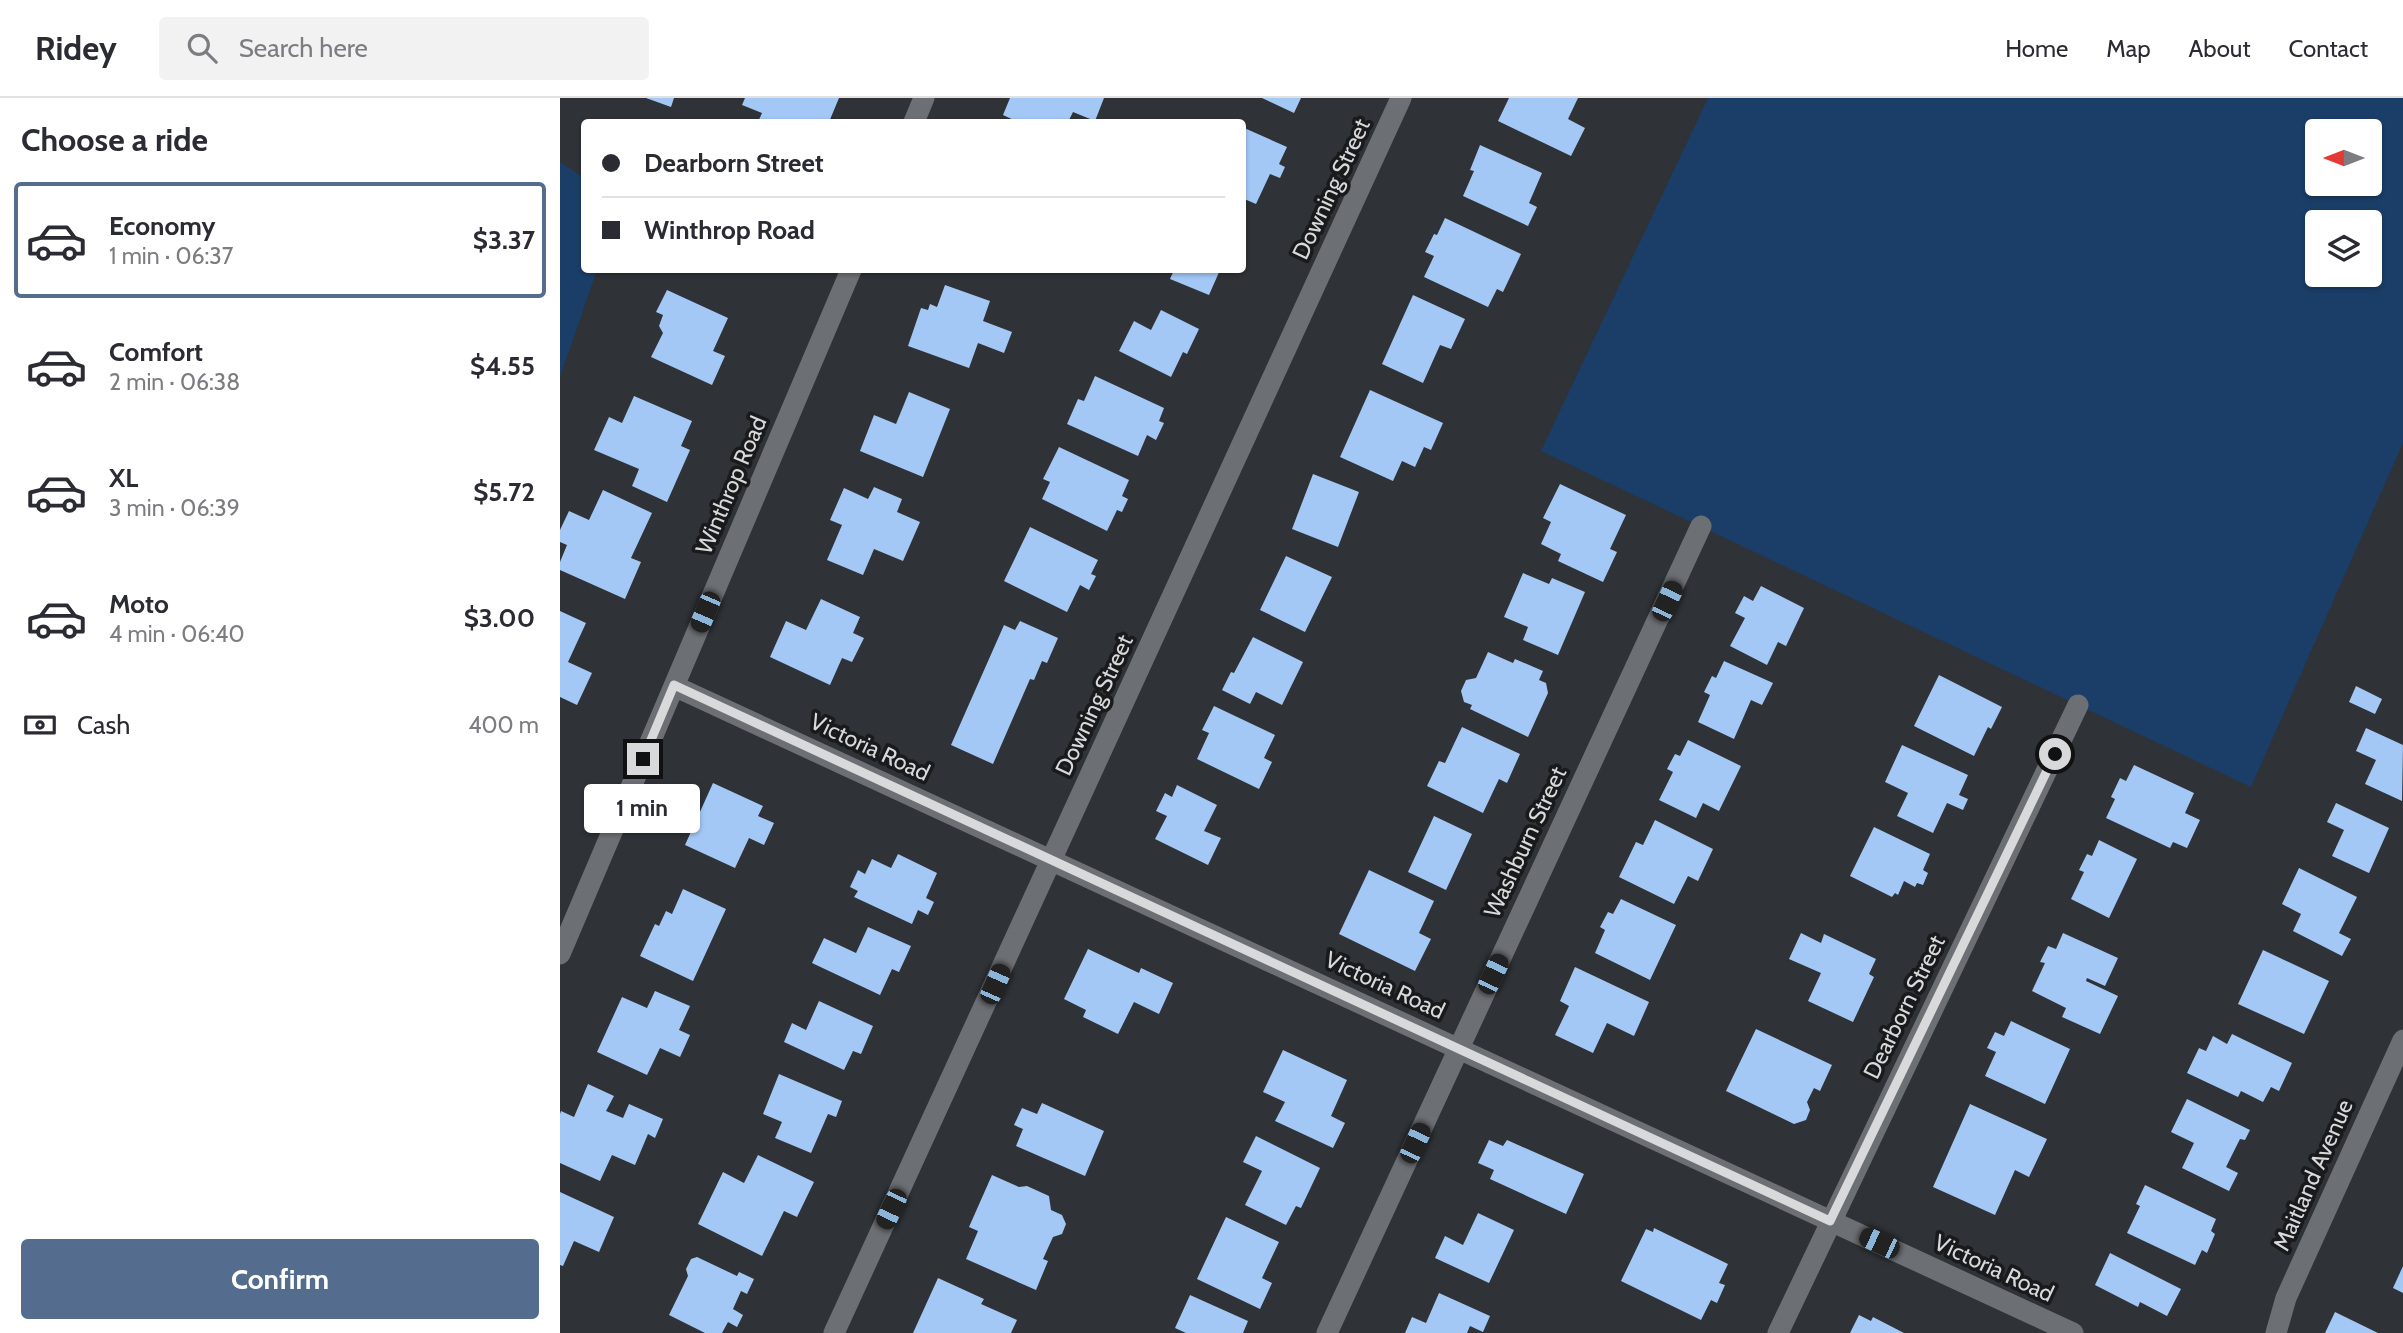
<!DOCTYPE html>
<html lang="en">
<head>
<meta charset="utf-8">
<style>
	:root { --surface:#fff; --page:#f2f2f3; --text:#2b2b33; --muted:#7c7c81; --line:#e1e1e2; --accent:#546c8d }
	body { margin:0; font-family:Cabin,sans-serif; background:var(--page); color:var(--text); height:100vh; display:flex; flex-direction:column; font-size:26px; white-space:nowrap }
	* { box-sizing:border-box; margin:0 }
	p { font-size:23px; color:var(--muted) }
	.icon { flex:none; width:38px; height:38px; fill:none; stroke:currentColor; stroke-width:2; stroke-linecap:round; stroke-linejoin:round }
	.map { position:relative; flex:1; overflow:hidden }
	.side { display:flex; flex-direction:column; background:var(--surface); width:560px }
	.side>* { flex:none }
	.banner { position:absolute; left:21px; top:21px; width:665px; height:154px; border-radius:7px; box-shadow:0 2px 5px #0004; display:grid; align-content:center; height:154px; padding:0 21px; background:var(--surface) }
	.needle { width:46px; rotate:270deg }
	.tools { position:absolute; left:1745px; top:21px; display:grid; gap:14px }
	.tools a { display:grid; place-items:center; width:77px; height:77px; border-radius:7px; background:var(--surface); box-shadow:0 2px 5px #0004; font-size:35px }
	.end { position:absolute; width:32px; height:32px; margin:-16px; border:9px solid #d7d9db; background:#111; box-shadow:0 0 0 4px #111 }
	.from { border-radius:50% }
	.bubble { position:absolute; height:49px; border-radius:7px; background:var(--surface); box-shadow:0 2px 5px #0004; font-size:23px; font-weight:700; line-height:49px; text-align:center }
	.car { position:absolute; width:21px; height:42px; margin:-21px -10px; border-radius:9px; box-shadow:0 0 5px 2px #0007; background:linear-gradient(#222 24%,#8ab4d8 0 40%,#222 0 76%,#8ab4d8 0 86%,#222 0) }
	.banner b { display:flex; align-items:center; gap:24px; height:66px; font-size:26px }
	.banner b+b { border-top:2px solid var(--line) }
	.banner i { width:18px; height:18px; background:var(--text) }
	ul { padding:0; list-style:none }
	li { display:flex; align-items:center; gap:21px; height:116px; margin:0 14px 10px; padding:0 7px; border:4px solid transparent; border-radius:7px }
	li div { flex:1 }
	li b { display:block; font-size:26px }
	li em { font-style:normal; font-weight:700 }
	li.selected { border-color:var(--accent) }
	li>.icon { width:63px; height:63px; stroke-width:1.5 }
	h2 { padding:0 21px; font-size:32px; line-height:84px }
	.pay { display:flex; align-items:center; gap:18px; height:77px; padding:0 21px; font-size:26px }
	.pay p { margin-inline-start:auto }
	.action { display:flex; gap:14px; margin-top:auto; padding:14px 21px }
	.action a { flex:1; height:80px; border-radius:7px; background:var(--accent); color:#fff; font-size:28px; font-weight:700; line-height:80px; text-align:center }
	header { display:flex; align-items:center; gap:42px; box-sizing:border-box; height:98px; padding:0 35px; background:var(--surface); border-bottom:2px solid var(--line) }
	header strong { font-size:33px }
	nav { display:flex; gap:38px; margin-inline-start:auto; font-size:24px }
	.search { width:490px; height:63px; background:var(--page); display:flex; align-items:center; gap:18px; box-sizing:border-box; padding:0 24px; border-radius:7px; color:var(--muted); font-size:26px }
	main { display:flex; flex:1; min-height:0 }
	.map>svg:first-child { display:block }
	.green { fill:#1a3e68; fill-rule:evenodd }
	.building { fill:#a4c8f6 }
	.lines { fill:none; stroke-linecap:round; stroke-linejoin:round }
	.street { stroke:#6c6f74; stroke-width:21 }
	.route { stroke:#d7d9db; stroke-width:9 }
	.labels { text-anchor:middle; stroke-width:7; stroke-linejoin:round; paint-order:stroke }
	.street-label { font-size:23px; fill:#d7d9db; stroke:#181a1c }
</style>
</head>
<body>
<header>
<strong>Ridey</strong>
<div class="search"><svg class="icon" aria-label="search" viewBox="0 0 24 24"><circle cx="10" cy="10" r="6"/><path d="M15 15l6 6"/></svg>Search here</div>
<nav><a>Home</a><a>Map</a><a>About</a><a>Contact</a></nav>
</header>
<main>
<section class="side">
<h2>Choose a ride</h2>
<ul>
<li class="selected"><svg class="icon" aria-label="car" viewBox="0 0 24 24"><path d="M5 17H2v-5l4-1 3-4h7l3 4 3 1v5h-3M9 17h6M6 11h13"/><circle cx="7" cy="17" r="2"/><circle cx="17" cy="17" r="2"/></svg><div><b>Economy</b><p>1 min · 06:37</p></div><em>$3.37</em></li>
<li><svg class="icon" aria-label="car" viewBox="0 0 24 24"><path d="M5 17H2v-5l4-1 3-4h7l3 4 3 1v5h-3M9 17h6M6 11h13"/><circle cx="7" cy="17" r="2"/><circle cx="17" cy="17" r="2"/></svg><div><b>Comfort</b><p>2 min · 06:38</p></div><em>$4.55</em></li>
<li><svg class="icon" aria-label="car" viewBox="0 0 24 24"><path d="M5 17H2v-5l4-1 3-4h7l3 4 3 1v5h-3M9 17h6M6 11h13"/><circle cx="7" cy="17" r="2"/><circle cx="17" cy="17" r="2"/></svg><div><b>XL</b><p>3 min · 06:39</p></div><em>$5.72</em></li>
<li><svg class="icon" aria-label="car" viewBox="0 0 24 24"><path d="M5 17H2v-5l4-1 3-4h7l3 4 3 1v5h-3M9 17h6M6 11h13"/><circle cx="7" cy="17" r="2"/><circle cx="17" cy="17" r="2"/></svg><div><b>Moto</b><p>4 min · 06:40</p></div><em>$3.00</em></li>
</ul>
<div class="pay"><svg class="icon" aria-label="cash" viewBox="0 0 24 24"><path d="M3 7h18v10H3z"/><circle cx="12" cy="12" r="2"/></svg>Cash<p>400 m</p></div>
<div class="action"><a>Confirm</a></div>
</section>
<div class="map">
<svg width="1843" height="1235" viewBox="0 0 1843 1235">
	<rect width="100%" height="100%" fill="#2f3236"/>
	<path class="green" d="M1148 0H1843V345L1691 689 981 353ZM1757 33H1810V86H1757ZM1757 124H1810V177H1757Z
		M0 64 24 80V172H37L0 279Z"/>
	<path class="building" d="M86 0H114L111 9Z
		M185 0H279L269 24H198L202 15 182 7Z
		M450 0H544L535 23 513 14 508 24H458L443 17Z
		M702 0H741L734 15Z
		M949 0H1018L1008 21 1025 30 1011 58 938 23Z
		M682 29 727 49 719 66 725 69 720 80 710 76 696 106 682 100Z
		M920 47 982 75 969 105 977 109 968 128 903 98 914 73 910 72Z
		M885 120 961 156 943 194 937 191 928 209 864 179 874 158 865 154 874 136 877 137Z
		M614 172H660L649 197 610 181Z
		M385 187 430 203 423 223 452 234 444 255 418 245 409 270 348 248 361 210 368 212 370 206 377 209Z
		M107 192 168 220 153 253 165 258 152 287 91 259 103 235 99 228 103 217 96 214Z
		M853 197 905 221 891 251 880 247 863 285 822 266Z
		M601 212 639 231 627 256 623 254 611 279 559 253 574 223 591 232Z
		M535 278 604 310 599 323 604 325 596 342 587 337 578 358 507 326 518 301 524 303Z
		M810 292 883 325 871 352 864 349 855 369 842 363 833 383 780 359Z
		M349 294 390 311 363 379 300 353 314 317 336 326Z
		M74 298 132 323 121 348 130 352 107 404 72 388 79 371 34 352 49 319 62 325Z
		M499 349 569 382 562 398 568 401 562 414 557 412 547 433 482 401 490 384 483 381Z
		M753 376 799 394 778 449 732 431Z
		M1000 386 1066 417 1050 451 1057 454 1043 484 998 463 1001 456 981 446 991 424 983 420Z
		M314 389 342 401 337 414 360 424 343 463 314 451 303 477 267 462 282 427 270 422 284 390 308 401Z
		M43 392 92 415 71 460 81 464 65 501 0 472V464L7 447 0 444V432L9 413 29 422Z
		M470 429 538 462 531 476 536 478 529 492 520 487 507 514 444 483Z
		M726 458 772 479 745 534 700 512Z
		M963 475 989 486 992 480 1025 494 998 557 963 542 968 529 944 519Z
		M1201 488 1244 510 1226 548 1218 544 1207 567 1170 548 1185 520 1175 515 1184 498 1193 503Z
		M261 501 300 519 293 535 304 540 292 564 282 560 270 587 210 559 226 523 246 532Z
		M0 513 26 525 8 564 32 575 17 607 0 599Z
		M460 523 498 540 487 565 482 563 474 582 470 581 433 666 391 647 444 527 455 532Z
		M693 539 743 564 722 607 696 594 690 606 662 592 671 574 674 575Z
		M928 554 953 565 955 561 983 573 979 582 986 585 988 595 968 639 910 611 912 607 904 604 901 593 906 582 916 580Z
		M1164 563 1213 585 1202 607 1191 602 1174 641 1138 624 1150 597 1144 594 1152 578 1156 580Z
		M1379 577 1442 609 1431 631 1428 629 1414 658 1354 628Z
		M1796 588 1822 601 1815 616 1789 604Z
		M654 608 715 637 704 660 712 664 699 691 637 661 649 635 642 632Z
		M902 629 960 656 947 685 939 681 923 715 867 688 879 663 885 665Z
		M1806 630 1843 647 1842 703 1805 686 1816 662 1796 653Z
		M1128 642 1181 668 1159 713 1143 705 1136 720 1099 702 1113 674 1107 671 1115 656 1120 658Z
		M1342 647 1408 677 1399 697 1408 701 1403 712 1387 705 1373 735 1337 718 1348 695 1325 684Z
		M1574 667 1634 695 1625 715 1640 722 1627 750 1613 744 1610 750 1546 720 1555 701 1551 699 1560 680 1566 683Z
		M153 685 203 708 198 718 214 725 204 747 189 740 175 770 125 747Z
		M617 687 657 707 644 733 661 740 648 767 595 741 607 718 596 713 605 695 612 699Z
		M1776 705 1829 730 1809 775 1772 758 1784 732 1767 724Z
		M874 718 912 736 886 792 848 774Z
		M1095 722 1153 751 1138 783 1128 778 1114 806 1059 779 1076 744 1083 747Z
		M1314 729 1370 756 1363 772 1368 775 1363 787 1357 785 1355 789 1344 783 1338 797 1335 795 1332 799 1290 778Z
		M1539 742 1577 761 1549 820 1511 801 1524 774 1519 772 1527 756 1532 758Z
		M338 756 377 775 366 800 374 804 368 817 358 812 352 826 294 799 298 793 290 789 298 772 305 776 312 761 331 770Z
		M1739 770 1797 799 1779 835 1791 841 1782 858 1733 833 1741 816 1722 806Z
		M809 772 874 803 859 835 871 841 855 873 779 836Z
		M123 791 166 811 133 883 80 858 95 826 99 828 106 813 112 816Z
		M1061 801 1116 827 1090 882 1035 855 1045 832 1040 829 1048 814 1053 816Z
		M308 829 351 848 339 874 332 871 320 897 252 865 264 840 296 855Z
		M1241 835 1261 845 1264 836 1316 861 1309 876 1314 879 1293 924 1248 903 1261 875 1229 861Z
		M1503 835 1558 860 1545 888 1527 880 1526 883 1558 898 1540 936 1502 919 1506 910 1472 893 1485 865 1480 864 1488 848 1496 851Z
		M528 851 579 875 581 870 613 885 599 916 574 904 558 936 523 919 526 912 504 901Z
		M1703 852 1769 883 1744 936 1678 906Z
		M1015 869 1089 904 1074 938 1047 925 1033 955 995 937 1009 908 1000 903Z
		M95 893 130 908 119 932 130 937 120 959 100 950 87 977 37 954 62 899 87 910Z
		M259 903 313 928 301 956 293 953 284 972 224 944 232 925 246 932Z
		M1451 923 1510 951 1485 1006 1425 978 1436 954 1427 950 1435 934 1444 938Z
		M1196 931 1272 967 1260 993 1254 990 1247 1004 1250 1012 1246 1022 1234 1026 1166 993Z
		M1672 936 1732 965 1719 993 1711 989 1703 1004 1681 993 1678 999 1627 975 1639 950 1646 953 1653 938 1667 946Z
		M723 952 787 982 771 1018 785 1025 773 1050 715 1023 725 1004 703 994Z
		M219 976 282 1003 276 1019 268 1016 251 1055 215 1040 222 1024 203 1016Z
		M28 986 54 998 46 1013 63 1020 69 1006 103 1021 95 1040 88 1036 75 1067 52 1057 40 1083 0 1065V1016L1 1013 14 1019Z
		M1627 1001 1690 1032 1685 1042 1680 1041 1666 1069 1678 1075 1669 1093 1622 1070 1634 1045 1611 1034Z
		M482 1005 544 1033 525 1078 456 1048 463 1031 454 1027 462 1010 477 1016Z
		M1410 1006 1487 1041 1469 1079 1455 1072 1435 1117 1373 1089Z
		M696 1038 760 1070 741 1110 736 1108 726 1127 685 1107 702 1073 683 1064Z
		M929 1042 943 1048 947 1042 1024 1076 1006 1116 930 1081 934 1072 918 1065Z
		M198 1057 254 1084 237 1119 224 1113 202 1158 138 1126 163 1074 184 1085Z
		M432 1077 459 1089 467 1088 489 1098 491 1112 502 1117 506 1126 502 1136 493 1139 483 1161 488 1163 476 1192 406 1161 418 1133 409 1129Z
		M1585 1087 1656 1121 1651 1133 1655 1136 1647 1155 1642 1152 1635 1167 1567 1135 1580 1108 1576 1106Z
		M0 1094 54 1119 39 1154 14 1143 3 1168 0 1167Z
		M918 1115 954 1132 929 1185 875 1160 885 1138 903 1147Z
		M666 1119 719 1144 702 1180 712 1185 700 1211 637 1181Z
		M1094 1130 1168 1166 1159 1185 1165 1187 1157 1205 1151 1202 1141 1222 1061 1183 1086 1131 1093 1134Z
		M1550 1155 1621 1191 1607 1218 1580 1204 1578 1209 1535 1187Z
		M137 1159 177 1178 179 1174 194 1181 187 1196 181 1193 173 1211 183 1217 177 1229 168 1224 162 1235H145L109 1217 128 1178 126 1171 131 1161Z
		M1843 1168V1195L1833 1190Z
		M378 1180 424 1201 421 1206 457 1222 451 1235H353Z
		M879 1195 930 1218 923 1234 910 1228 907 1235H845L852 1219 866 1225Z
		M630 1197 688 1223 683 1235H626L615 1230Z
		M1775 1214 1818 1235H1765Z
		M1299 1217 1311 1223 1313 1219 1344 1235H1290Z"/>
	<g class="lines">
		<path class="street" d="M354 24 364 0
			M114 588 1513 1235
			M0 856 291 172
			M274 1235 841 0
			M767 1235 1141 428
			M1218 1235 1518 607
			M1716 1235 1726 1200 1843 942"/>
	</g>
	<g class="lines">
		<path class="route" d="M83 661 114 587 1270 1123 1495 656"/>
	</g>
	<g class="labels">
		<g class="street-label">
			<text transform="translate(771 91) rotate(-65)" y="8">Downing Street</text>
			<text transform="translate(171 387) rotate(-67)" y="8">Winthrop Road</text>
			<text transform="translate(534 607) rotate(-65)" y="8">Downing Street</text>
			<text transform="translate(310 649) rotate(25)" y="8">Victoria Road</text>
			<text transform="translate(965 744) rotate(-65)" y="8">Washburn Street</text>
			<text transform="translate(825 887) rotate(25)" y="8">Victoria Road</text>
			<text transform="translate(1344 909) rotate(-64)" y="8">Dearborn Street</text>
			<text transform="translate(1753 1077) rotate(-66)" y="8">Maitland Avenue</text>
			<text transform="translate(1434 1170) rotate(25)" y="8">Victoria Road</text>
		</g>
	</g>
</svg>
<div class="tools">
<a><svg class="needle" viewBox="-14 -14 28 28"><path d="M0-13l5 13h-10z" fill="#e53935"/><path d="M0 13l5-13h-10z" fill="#7c7c81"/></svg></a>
<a><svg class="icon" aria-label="layers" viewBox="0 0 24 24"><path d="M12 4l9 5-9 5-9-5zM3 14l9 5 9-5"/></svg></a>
</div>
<i class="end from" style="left:1495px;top:656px"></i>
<i class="end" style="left:83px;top:661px"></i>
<div class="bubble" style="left:24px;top:686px;width:116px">1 min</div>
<i class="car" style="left:1107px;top:503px;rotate:25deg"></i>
<i class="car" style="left:145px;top:514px;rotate:203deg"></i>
<i class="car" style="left:933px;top:876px;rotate:25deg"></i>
<i class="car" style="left:435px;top:886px;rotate:24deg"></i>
<i class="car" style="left:855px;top:1045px;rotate:25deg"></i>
<i class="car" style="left:331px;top:1111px;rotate:205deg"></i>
<i class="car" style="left:1319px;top:1145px;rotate:295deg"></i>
<div class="banner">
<b><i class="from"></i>Dearborn Street</b>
<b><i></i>Winthrop Road</b>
</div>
</div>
</main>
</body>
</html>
